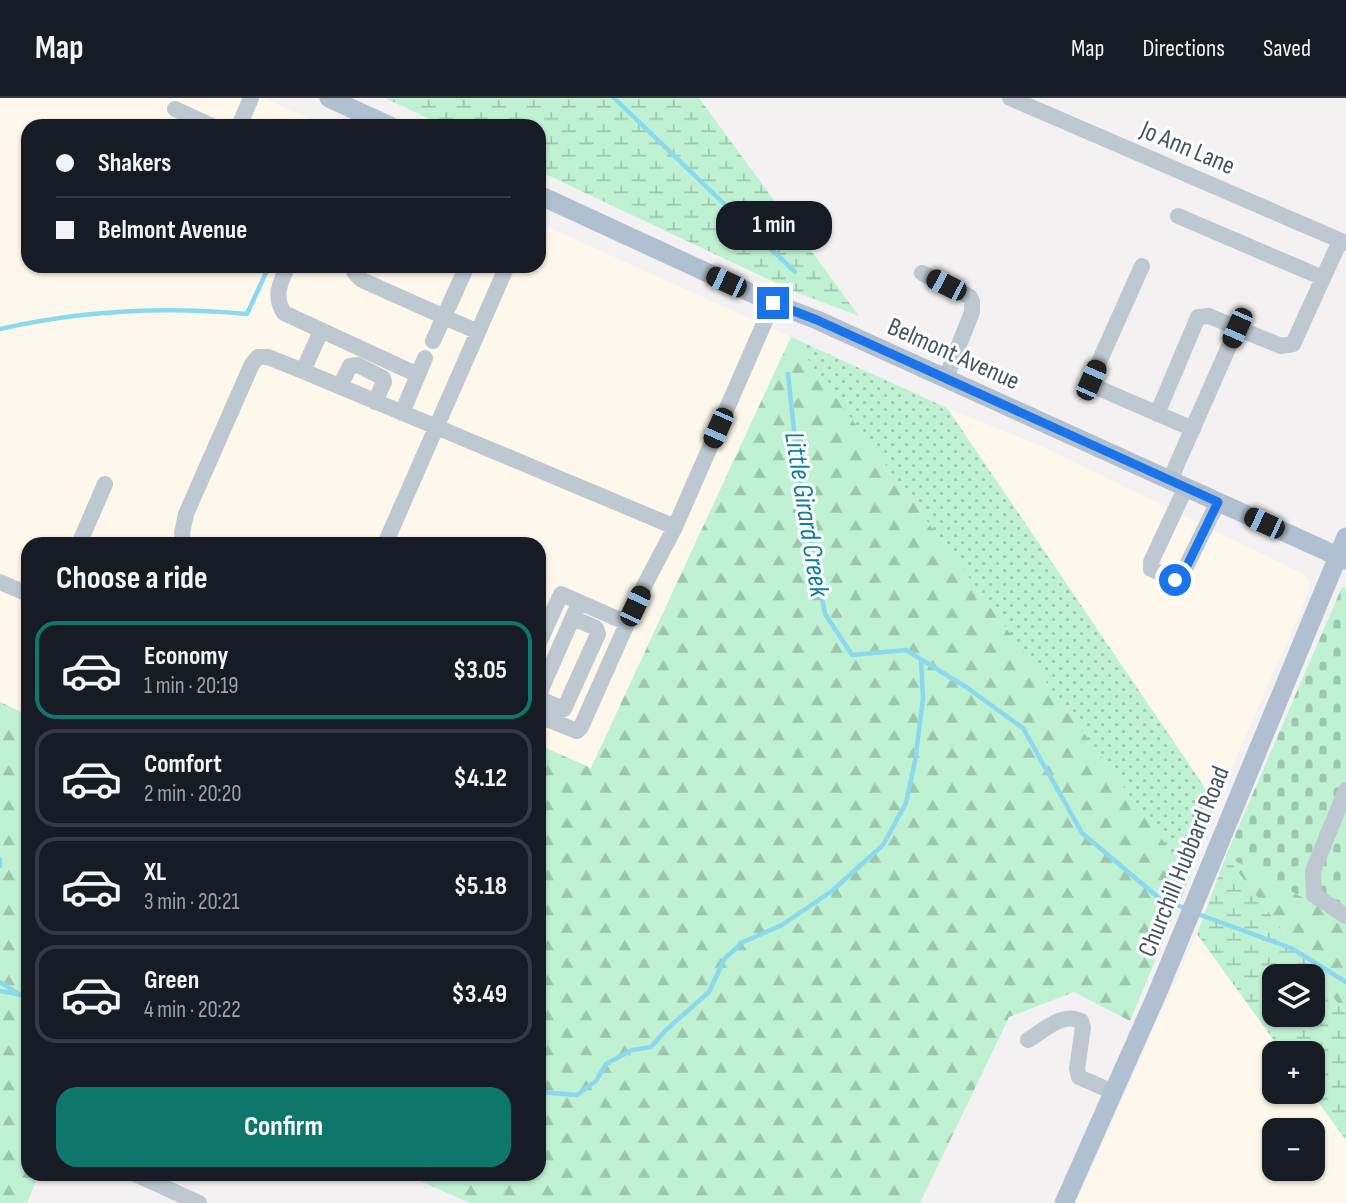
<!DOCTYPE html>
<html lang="en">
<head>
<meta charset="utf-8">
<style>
	:root { --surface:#171b24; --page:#242831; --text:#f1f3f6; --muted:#9ea1a6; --line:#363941; --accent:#0f766e }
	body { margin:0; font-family:"Sofia Sans Condensed",sans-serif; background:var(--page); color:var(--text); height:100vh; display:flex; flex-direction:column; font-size:26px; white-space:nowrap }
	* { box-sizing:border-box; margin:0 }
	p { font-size:23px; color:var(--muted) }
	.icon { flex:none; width:38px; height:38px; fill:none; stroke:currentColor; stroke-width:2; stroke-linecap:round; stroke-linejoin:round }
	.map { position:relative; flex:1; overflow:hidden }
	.drawer { position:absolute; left:21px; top:439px; width:525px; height:644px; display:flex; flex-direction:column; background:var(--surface); border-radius:21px; box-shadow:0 2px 5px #0004 }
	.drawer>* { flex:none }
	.top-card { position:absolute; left:21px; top:21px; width:525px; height:154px; border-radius:21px; box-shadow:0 2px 5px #0004; display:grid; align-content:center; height:154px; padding:0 35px; background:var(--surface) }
	.tools { position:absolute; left:1262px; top:866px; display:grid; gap:14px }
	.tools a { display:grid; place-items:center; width:63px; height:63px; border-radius:14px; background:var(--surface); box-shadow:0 2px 5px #0004; font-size:35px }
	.end { position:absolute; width:32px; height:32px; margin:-16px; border:9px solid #1a73e8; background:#fff; box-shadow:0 0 0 4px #fff }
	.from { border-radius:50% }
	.bubble { position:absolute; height:49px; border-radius:21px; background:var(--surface); box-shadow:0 2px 5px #0004; font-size:23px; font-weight:700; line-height:49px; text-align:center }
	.car { position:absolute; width:21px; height:42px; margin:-21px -10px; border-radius:9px; box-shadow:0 0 5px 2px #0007; background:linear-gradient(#222 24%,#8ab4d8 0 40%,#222 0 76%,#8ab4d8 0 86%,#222 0) }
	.top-card b { display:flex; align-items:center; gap:24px; height:66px; font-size:26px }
	.top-card b+b { border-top:2px solid var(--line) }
	.top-card i { width:18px; height:18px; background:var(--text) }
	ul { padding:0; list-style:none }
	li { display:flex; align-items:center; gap:21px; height:98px; margin:0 14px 10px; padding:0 21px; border:4px solid var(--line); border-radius:21px }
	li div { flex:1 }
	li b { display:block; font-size:26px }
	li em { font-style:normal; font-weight:700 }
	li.active { border-color:var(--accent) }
	li>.icon { width:63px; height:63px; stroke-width:1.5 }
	h2 { padding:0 35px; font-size:32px; line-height:84px }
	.cta { display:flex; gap:14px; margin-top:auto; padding:14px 35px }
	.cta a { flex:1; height:80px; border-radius:21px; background:var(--accent); color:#fff; font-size:28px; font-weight:700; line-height:80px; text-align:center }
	header { display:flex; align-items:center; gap:42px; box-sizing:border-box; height:98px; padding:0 35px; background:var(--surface); border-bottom:2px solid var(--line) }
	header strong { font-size:33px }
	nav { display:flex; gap:38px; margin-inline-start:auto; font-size:24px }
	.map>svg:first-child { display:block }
	.commercial { fill:#fdf8eb; fill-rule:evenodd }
	.grass { fill:url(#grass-dots) }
	.forest { fill:url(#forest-firs) }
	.wetland { fill:url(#wetland-marsh); fill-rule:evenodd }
	.cemetery { fill:url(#cemetery-stones) }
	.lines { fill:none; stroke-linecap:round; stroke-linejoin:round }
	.stream { stroke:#8bd9ee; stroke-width:4.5 }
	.minor { stroke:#bec8d0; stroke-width:16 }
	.major { stroke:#b0c0d0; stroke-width:19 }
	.route { stroke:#1a73e8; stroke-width:9 }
	.labels { text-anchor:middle; stroke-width:6; stroke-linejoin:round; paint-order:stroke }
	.street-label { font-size:26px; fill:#48545f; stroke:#fff }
	.water-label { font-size:28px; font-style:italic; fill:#0a7fa1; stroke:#fff }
</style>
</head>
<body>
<header>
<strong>Map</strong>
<nav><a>Map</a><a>Directions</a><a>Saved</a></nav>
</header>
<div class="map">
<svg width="1346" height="1105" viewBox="0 0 1346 1105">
	<defs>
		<pattern id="grass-dots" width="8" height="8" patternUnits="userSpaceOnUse" patternTransform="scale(1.75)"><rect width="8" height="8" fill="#bff1d3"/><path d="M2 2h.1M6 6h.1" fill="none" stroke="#9dc6ae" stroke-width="1.8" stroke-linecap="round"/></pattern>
		<pattern id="forest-firs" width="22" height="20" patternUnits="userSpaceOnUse" patternTransform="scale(1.75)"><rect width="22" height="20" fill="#bff1d3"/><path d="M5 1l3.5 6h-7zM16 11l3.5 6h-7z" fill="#9dc6ae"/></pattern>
		<pattern id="wetland-marsh" width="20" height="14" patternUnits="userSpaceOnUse" patternTransform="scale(1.75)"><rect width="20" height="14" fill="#bff1d3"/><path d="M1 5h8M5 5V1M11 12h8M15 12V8" fill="none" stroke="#9dc6ae"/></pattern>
		<pattern id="cemetery-stones" width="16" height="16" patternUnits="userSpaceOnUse" patternTransform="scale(1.75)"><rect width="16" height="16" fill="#bff1d3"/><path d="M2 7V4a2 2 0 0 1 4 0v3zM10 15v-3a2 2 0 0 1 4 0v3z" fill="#9dc6ae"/></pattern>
	</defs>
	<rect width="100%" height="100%" fill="#f3f1f1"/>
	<path class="commercial" d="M0 0H264L326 28H28V168H539V125L791 239 591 670 539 647V446H28V617L0 604Z
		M947 310 1044 349 1305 477 1310 485 1307 498 1216 706Z
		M1197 836 1283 955 1274 956V994H1311L1346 1042V1105H1076ZM1274 1032H1312V1071H1274Z"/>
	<path class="grass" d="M791 239 947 310 1216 706 1190 779Z"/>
	<path class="forest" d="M791 239 1190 779 1130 923 1074 894 1009 919 920 1105H470L404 1076H539V647L591 670Z
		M0 604 28 617V1076H39L27 1105H0Z
		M1226 758 1346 823V916Z"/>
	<path class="wetland" d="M385 0H699L859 218 793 193 539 73V28H444Z
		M1226 758 1346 916V1042L1311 994 1312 956 1283 955 1197 836ZM1312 878V917H1274V878Z"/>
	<path class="cemetery" d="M1342 489 1346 490V823L1226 758Z"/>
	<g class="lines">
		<path class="stream" d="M614 0 795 174
			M0 231C83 212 163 208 247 216L269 168
			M788 276 798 370 825 516 852 557 906 552 966 589 1023 630 1082 735 1159 800 1187 811
			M0 761V768
			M1195 815 1291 850 1346 884
			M0 884 17 895
			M0 893 28 898
			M539 994 577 997 596 983 606 966 632 952 651 949 666 932 709 894 725 860 743 844 782 827 832 793 883 747 906 705 915 663 923 601 921 561"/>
		<path class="minor" d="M1010 0 1346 145
			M175 11 212 28
			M239 28 251 0
			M1178 118 1323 180
			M288 168C280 185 273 198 284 215L418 277 402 315
			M354 168V174L362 182 478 234
			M1142 168 1091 282 1096 289 1193 331
			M922 175 970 199 972 203V214L946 280
			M433 243 467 168
			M303 273 321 233
			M418 277 425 260
			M340 288 350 268 358 267 383 280 384 284 375 304
			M1157 316 1198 219 1209 218 1237 230
			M1170 382 1237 230 1281 248 1293 246 1340 143
			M1186 389 1151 464V471L1175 482 1181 479 1218 404
			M79 446 105 386
			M184 446 182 435 186 416 252 266 258 259H268L303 273 675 429
			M385 446 507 168
			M0 484 28 496
			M539 545 561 496 627 525
			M539 596 576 512
			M539 601 564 611 598 536 596 530 573 520
			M539 618 577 633 581 629 642 492 675 429 773 205
			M1346 692 1313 773 1314 797 1346 818
			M1028 942C1045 932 1061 914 1081 923L1083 929 1077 971 1079 979 1113 994
			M135 1076 199 1105"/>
		<path class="major" d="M329 0 390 28
			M539 97 773 205 817 222 1346 462
			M1064 1105 1157 896 1346 439"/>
	</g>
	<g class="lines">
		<path class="route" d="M773 205 817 222 1218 404 1181 480 1175 482"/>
	</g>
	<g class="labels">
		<g class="street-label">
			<text transform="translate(1188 49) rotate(23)" y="9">Jo Ann Lane</text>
			<text transform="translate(954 255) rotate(24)" y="9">Belmont Avenue</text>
			<text transform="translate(1183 763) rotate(-68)" y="9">Churchill Hubbard Road</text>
		</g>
		<g class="water-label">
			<text transform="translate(808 416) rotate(81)" y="10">Little Girard Creek</text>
		</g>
	</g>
</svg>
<div class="tools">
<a><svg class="icon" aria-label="layers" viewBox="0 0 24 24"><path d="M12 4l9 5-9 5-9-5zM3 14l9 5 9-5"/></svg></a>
<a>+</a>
<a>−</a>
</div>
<i class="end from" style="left:1175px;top:482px"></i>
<i class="end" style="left:773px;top:205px"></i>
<div class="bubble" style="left:716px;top:103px;width:116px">1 min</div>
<i class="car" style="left:726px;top:184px;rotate:295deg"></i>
<i class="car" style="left:946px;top:187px;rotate:297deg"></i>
<i class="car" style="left:1237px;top:230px;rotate:204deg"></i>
<i class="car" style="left:1091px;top:282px;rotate:24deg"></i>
<i class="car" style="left:718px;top:330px;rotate:204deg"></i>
<i class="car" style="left:1264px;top:425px;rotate:295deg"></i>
<i class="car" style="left:635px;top:508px;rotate:25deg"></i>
<div class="top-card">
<b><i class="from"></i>Shakers</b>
<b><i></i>Belmont Avenue</b>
</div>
<section class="drawer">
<h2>Choose a ride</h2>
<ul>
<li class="active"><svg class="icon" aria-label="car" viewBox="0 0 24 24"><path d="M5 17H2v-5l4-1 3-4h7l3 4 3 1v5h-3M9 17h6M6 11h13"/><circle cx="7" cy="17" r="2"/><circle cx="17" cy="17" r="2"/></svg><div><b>Economy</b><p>1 min · 20:19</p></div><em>$3.05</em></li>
<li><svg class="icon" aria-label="car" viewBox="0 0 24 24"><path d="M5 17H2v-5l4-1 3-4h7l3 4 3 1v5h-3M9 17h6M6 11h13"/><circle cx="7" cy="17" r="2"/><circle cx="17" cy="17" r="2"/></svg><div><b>Comfort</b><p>2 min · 20:20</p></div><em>$4.12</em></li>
<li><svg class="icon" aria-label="car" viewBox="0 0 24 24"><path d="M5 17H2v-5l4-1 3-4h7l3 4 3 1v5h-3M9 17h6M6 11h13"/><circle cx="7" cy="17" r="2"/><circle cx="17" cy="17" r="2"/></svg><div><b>XL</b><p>3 min · 20:21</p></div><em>$5.18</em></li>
<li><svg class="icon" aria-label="car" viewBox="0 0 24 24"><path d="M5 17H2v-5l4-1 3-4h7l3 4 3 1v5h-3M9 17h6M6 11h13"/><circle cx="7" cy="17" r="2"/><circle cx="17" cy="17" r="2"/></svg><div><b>Green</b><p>4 min · 20:22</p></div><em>$3.49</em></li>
</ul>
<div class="cta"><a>Confirm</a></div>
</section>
</div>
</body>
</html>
